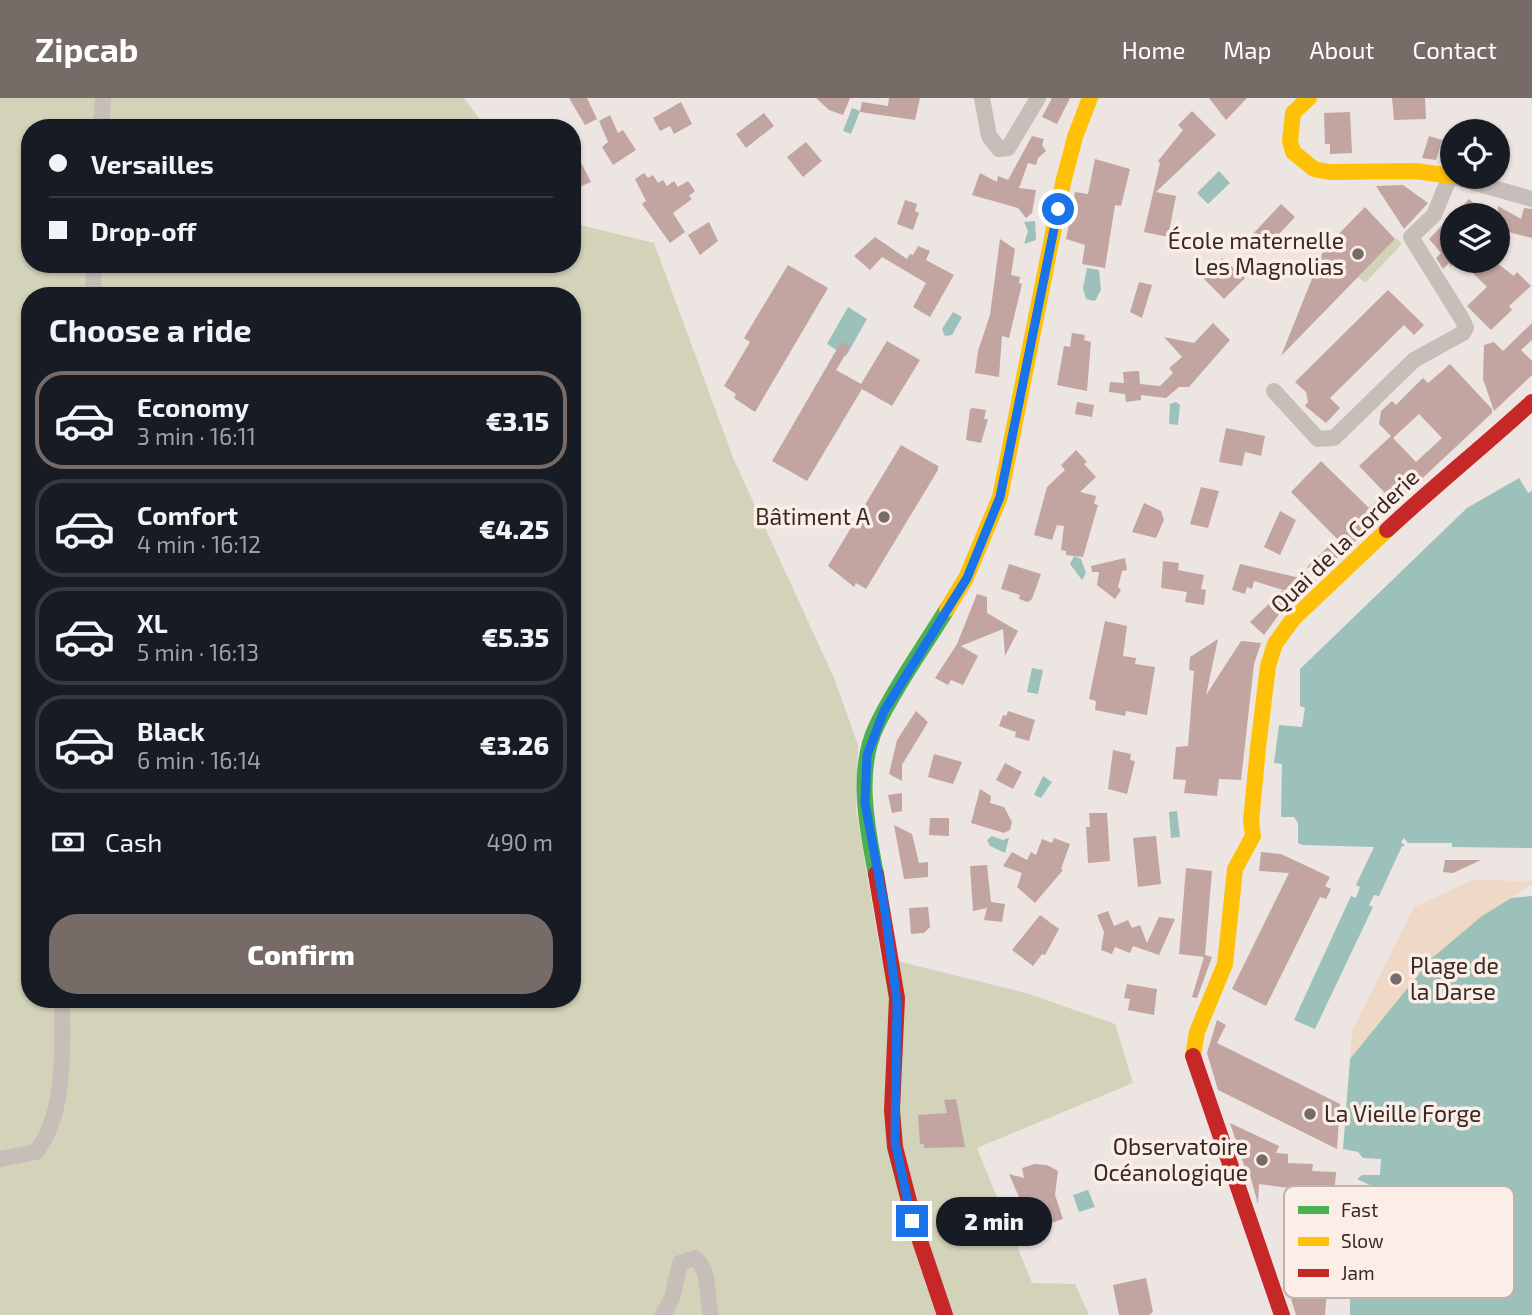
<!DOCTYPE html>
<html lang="en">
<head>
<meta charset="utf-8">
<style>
	:root { --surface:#171b24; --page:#20242c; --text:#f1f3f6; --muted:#9ea1a6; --line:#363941; --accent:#776b68 }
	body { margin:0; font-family:"Exo 2",sans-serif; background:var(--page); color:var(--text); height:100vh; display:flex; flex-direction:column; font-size:26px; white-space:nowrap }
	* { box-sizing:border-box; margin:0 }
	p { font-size:23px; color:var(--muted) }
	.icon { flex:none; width:38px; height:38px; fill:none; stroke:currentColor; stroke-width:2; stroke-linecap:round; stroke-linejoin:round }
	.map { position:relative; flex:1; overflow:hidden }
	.details { position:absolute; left:21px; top:189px; width:560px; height:721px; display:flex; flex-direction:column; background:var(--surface); border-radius:28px; box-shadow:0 2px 5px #0004 }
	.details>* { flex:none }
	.banner { position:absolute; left:21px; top:21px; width:560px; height:154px; border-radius:28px; box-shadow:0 2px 5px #0004; display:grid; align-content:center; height:154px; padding:0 28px; background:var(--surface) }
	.tools { position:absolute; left:1440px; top:21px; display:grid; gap:14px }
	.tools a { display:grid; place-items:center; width:70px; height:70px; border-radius:50%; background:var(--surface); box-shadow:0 2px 5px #0004; font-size:35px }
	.end { position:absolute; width:32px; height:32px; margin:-16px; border:9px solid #1a73e8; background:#fff; box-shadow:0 0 0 4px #fff }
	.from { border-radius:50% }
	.bubble { position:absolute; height:49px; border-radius:24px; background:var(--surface); box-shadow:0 2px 5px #0004; font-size:23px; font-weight:800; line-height:49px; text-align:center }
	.banner b { display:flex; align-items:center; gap:24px; height:66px; font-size:26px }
	.banner b+b { border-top:2px solid var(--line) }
	.banner i { width:18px; height:18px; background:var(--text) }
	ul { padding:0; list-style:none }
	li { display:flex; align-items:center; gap:21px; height:98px; margin:0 14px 10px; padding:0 14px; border:4px solid var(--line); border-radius:28px }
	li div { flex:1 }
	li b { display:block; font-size:26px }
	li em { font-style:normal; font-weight:800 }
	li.on { border-color:var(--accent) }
	li>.icon { width:63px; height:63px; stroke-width:1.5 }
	h2 { padding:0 28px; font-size:32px; line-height:84px }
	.pay { display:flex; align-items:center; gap:18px; height:77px; padding:0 28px; font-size:26px }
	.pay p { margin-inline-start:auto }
	.cta { display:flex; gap:14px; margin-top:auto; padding:14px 28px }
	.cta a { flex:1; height:80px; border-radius:28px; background:var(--accent); color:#fff; font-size:28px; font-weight:800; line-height:80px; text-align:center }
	header { display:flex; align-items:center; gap:42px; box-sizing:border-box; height:98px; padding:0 35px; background:var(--accent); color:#fff }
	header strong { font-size:33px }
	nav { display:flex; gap:38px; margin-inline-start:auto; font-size:24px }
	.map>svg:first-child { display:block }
	.green { fill:#d3d3ba; fill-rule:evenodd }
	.sand { fill:#efd8c6 }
	.water { fill:#9bc1ba }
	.building { fill:#c2a4a1; fill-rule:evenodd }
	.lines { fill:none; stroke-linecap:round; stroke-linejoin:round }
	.street { stroke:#c7bdb9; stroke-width:16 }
	.fast { stroke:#4caf50; stroke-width:16 }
	.slow { stroke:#ffc107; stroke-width:16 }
	.jam { stroke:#c62828; stroke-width:16 }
	.route { stroke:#1a73e8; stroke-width:9 }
	.poi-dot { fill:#776b68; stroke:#fbeee7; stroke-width:2.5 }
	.labels { text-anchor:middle; stroke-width:7; stroke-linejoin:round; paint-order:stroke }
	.poi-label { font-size:23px; fill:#382927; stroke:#fbeee7; text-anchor:end }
	.street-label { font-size:23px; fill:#382927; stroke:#fbeee7 }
	.key { fill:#fbeee7; stroke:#c0b3ad; stroke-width:2 }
	.key-label { font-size:19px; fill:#382927 }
</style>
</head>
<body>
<header>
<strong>Zipcab</strong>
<nav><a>Home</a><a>Map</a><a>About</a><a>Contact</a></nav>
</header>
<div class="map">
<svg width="1532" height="1217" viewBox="0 0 1532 1217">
	<rect width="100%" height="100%" fill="#ede5e1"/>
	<path class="green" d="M0 0H464L486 30H30V166H572V125L654 145 734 362 834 580 858 647 856 711 881 859 1026 895 1115 926 1133 985 977 1050 1032 1185 1075 1186 1089 1217H0ZM30 198H572V901H30Z
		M1396 140 1402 146 1365 185 1358 179Z"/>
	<path class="sand" d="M1473 782 1532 783V786L1482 818 1350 961 1352 933 1414 809Z"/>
	<path class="water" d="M852 10 860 13 851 36 843 33Z
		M1219 73 1230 85 1208 106 1197 95Z
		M1035 123 1036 142 1024 146 1028 133 1024 124Z
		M1087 170 1099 172 1101 192 1095 203 1086 201 1083 190Z
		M848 209 867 221 846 258 827 246Z
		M953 214 962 219 952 237 945 238 942 231Z
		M1176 304 1180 307 1178 327 1169 326 1170 306Z
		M1519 380 1528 395 1532 393V750L1452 749V745H1408L1404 740 1401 744 1405 748H1402L1379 798 1374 797 1369 807 1373 809 1315 931 1294 922 1351 798 1356 800 1360 789 1356 787 1374 749 1303 747 1298 745V725L1294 719H1281L1282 666 1274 665 1279 627 1302 629 1305 610 1300 608V571L1467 410Z
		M1074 458 1081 461 1086 475 1082 482 1070 466Z
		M1032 570 1043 572 1038 596 1027 594Z
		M1043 678 1052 684 1041 700 1034 697Z
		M1177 713 1180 739 1171 740 1169 714Z
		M992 738 1003 742 1009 740 1005 755 990 748 987 742Z
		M1532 798V1217H1350V1166L1356 1127 1372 1119V1088L1357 1081 1362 1077H1380L1381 1061 1363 1060 1358 1054 1343 1051 1350 961 1432 860 1482 818 1511 800Z
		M1088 1092 1095 1109 1079 1114 1073 1097Z"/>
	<path class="building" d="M569 0H587L597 21 585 27Z
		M816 0H850L843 17 829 12Z
		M889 0H920L915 22 860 14 862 4 888 8Z
		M1052 0H1070L1057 26 1042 19Z
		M1209 0H1247L1226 22Z
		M1392 0H1425L1426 21 1394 22Z
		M681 4 692 26 674 36 670 28 660 33 653 20Z
		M1192 13 1216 37 1156 94 1176 98 1168 139 1144 134 1160 65 1158 63 1183 32 1178 27Z
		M1350 14 1352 55 1330 56V46H1325L1324 15Z
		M764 15 774 28 746 50 736 36Z
		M610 17 618 35 623 32 636 52 613 67 602 49 608 44 599 23Z
		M1032 38 1044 41 1042 47 1046 53 1038 60 1036 67 1028 65 1019 90 1036 92 1032 115 1026 120 1018 110 972 97 980 75 997 84 998 78 1008 82Z
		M1429 38 1442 42 1436 62 1422 60Z
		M806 44 822 63 803 79 787 59Z
		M572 47 591 84 572 92Z
		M1095 61 1130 71 1121 108 1115 107 1105 170 1082 166 1085 147 1066 141 1075 94 1088 96Z
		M644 75 648 80 653 77 658 85 663 82 667 88 674 83 678 89 688 83 695 93 689 98 692 101 673 115 685 134 670 145 642 106 646 103 635 81Z
		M1403 87 1428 105 1404 131 1376 88Z
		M1469 101 1488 117H1453Z
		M905 102 917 106 915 113 919 115 913 132 897 126Z
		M1281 106 1295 119 1265 151 1251 138Z
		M1498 108 1521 121 1524 110 1532 111V140L1512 135 1498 126Z
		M1365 109 1395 141 1281 258 1324 151Z
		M1452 117V169L1449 165 1443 171 1436 160 1441 155 1429 141Z
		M709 124 718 143 700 157 688 137Z
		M875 139 907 161 910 156 913 157 918 148 930 153 926 162 954 177 930 219 913 209 926 185 882 159 870 172 854 158Z
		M1000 141 1015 151 1011 177 1020 179 1019 185 1022 186 1009 240 1002 238 999 279 975 275 978 253 990 217Z
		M1222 160 1245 180 1224 201 1203 180Z
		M1474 163H1494L1514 178 1517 174 1531 188 1509 208 1512 212 1491 232 1467 208 1487 189 1467 169Z
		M788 167 828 190 755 314 734 300 736 296 724 288 750 244 744 240Z
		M1139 184 1152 187 1142 220 1130 214Z
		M1388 192 1424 227 1414 237 1404 227 1330 300 1340 310 1326 325 1305 308 1308 304 1306 294 1295 284Z
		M1213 225 1230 242 1189 289H1179L1166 300 1141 297V302L1126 304 1125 296 1109 294 1110 284 1124 285 1123 274 1139 273 1140 286 1160 288 1173 275 1169 270 1182 259 1164 239 1194 245Z
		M1532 225V242L1521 252 1532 263V277L1494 313 1483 281 1484 247 1494 244 1503 253Z
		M1072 235 1085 237 1084 242 1091 244 1087 293 1057 287 1064 248 1070 249Z
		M887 243 920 262 892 308 862 291 807 383 772 363 841 244 850 249 836 272 861 286Z
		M1450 266 1492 311V315L1347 451 1291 394 1321 363 1369 410 1385 395 1359 368 1391 338 1379 326 1381 313 1392 303 1396 307 1423 280 1428 285ZM1419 316 1442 340 1416 364 1393 340Z
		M1077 304 1094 307 1092 319 1075 316Z
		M973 310 986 312 984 321H988L981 345 966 342 970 311Z
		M1226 330 1265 338 1261 358 1245 354 1242 368 1219 364Z
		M901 347 938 368V372L866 491 856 485 854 489 828 468Z
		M1076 352 1087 364 1084 366 1096 379 1080 394 1096 398 1094 406 1098 407 1083 459 1066 457V453L1061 452 1064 428 1057 427 1052 442 1034 437 1047 389 1065 372 1061 367Z
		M1201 389 1219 393 1208 430 1190 426Z
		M1144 405 1161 413 1164 422 1156 440 1132 434Z
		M1280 413 1296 422 1280 457 1264 449Z
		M1333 444 1346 452 1320 476 1307 469Z
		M1125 460 1127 472 1122 473 1118 489 1121 492 1115 501 1097 487 1099 474H1092L1091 468Z
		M1163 463 1179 465 1178 472 1204 477 1201 491 1206 492 1204 507 1185 504 1187 494 1161 490Z
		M1009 466 1041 476 1032 501 1028 504 1019 501 1020 497 1001 491Z
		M1240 466 1313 483 1283 511 1264 537 1250 524 1283 492 1254 483 1252 491 1247 489 1245 496 1232 492Z
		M977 496 987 499V515L1018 533 1005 558 1003 531 961 548 978 558 963 587 951 582 948 587 935 580 957 546Z
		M1105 523 1127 528 1123 558 1136 560 1135 566 1155 569 1147 617 1126 613 1125 618 1095 612 1096 603 1089 601Z
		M1218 541 1206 597 1241 543 1261 545 1254 566 1241 682 1219 681 1217 698 1184 695 1186 682 1173 681 1176 649 1188 648 1194 573 1189 572 1190 559Z
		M916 613 928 624 902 667V683L889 676 897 642Z
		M1008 613 1035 622 1029 643 1015 639 1016 634 999 628 1003 617 1006 618Z
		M1113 652 1131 656 1130 662 1135 663 1127 696 1108 691Z
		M934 656 962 664 953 686 928 679Z
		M1005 665 1022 674 1013 691 996 682Z
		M980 691 991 698 990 705 1004 709 1012 724 1010 732 1004 735 971 725Z
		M902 695V713L892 715 888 697Z
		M1089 715H1107L1110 763 1088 765 1086 729H1090Z
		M930 720H949V738L929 737Z
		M894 727 912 736 919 765 928 764V779L904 781Z
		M1156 738 1161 786 1138 789 1133 740Z
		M1054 740 1070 746 1061 771 1063 772 1035 805 1017 789 1022 775 1003 768 1012 754 1027 762 1031 754 1036 757 1042 741 1052 745Z
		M1261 754 1281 756 1330 779 1325 788 1331 791 1326 801 1320 799 1266 908 1232 891 1289 775 1259 773Z
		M1445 762H1481L1453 775 1443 774Z
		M987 767 991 804 1005 806 1002 824 984 822 987 810 973 813 970 768Z
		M1186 770 1212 773 1205 857 1212 859 1197 900 1192 899 1204 859 1179 856Z
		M928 809 930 829 924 835 911 836 909 810Z
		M1108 813 1114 828 1128 822 1132 830 1140 827 1147 845 1159 819 1175 821 1159 857 1133 848 1130 855 1115 849 1112 856 1101 852 1104 834 1097 817Z
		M1040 817 1059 831 1045 857 1042 856 1033 868 1012 852Z
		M1127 886 1157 891 1154 917 1128 912 1130 901 1124 900Z
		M1217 922 1226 927 1217 945 1340 1006 1337 1051 1218 992 1207 955Z
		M956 1001 965 1049 924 1050V1046H920L918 1017 947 1015 944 1002Z
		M1230 1025 1279 1048 1276 1055 1288 1056V1065L1313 1066 1312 1073 1336 1074 1325 1217H1296L1289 1194 1297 1091 1259 1086 1258 1106 1248 1070H1245Z
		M1035 1066 1047 1067 1058 1073 1055 1097 1063 1121 1033 1131 1009 1076 1024 1080 1022 1070Z
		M1146 1180 1153 1214 1149 1217H1119L1113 1187Z"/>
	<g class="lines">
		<path class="street" d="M982 0 989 38 999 51 1008 50 1038 0
			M101 30 103 0
			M1454 79 1532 101
			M93 198 94 166
			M1274 293 1318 341 1334 340 1414 262 1463 235 1466 230 1462 221 1411 139 1434 117 1450 78
			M0 1061 36 1054C67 1014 62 950 62 901
			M663 1217 672 1200 680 1165 695 1160C711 1173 706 1199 711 1217"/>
		<path class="fast" d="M876 776C867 730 855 671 877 627 896 587 924 549 947 511"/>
		<path class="slow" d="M1309 0 1293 15 1290 43 1293 54 1314 71 1329 74 1415 73 1452 78
			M947 511 966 480 1000 399 1063 85 1075 39 1090 0
			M1193 958 1197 934 1225 866 1235 771 1253 738 1251 723 1258 650 1268 568 1275 546 1293 521 1387 432"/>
		<path class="jam" d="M1387 432C1434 388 1484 348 1532 304
			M876 776 897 900 892 1012 895 1049 917 1134 945 1217
			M1193 958 1282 1217"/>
	</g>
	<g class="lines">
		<path class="route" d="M912 1123 895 1044 897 904 884 807 865 705 867 657 884 613 967 480 1000 399 1058 111"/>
	</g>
	<g class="poi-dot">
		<circle cx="1358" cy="156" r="7"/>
		<circle cx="884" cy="419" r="7"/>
		<circle cx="1396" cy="881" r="7"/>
		<circle cx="1310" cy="1016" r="7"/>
		<circle cx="1262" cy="1062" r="7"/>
	</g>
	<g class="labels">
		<g class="poi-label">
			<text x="1344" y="151">École maternelle<tspan x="1344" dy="26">Les Magnolias</tspan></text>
			<text x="870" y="427">Bâtiment A</text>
			<text x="1410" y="876" text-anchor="start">Plage de<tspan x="1410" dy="26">la Darse</tspan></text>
			<text x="1324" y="1024" text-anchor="start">La Vieille Forge</text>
			<text x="1248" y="1057">Observatoire<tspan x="1248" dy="26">Océanologique</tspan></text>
		</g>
		<g class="street-label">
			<text transform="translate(1345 443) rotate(-44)" y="8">Quai de la Corderie</text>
		</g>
	</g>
	<rect x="1284" y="1088" width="230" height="112" rx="10" class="key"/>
	<rect x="1298" y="1108" width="31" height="8" fill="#4caf50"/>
	<rect x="1298" y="1139" width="31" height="9" fill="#ffc107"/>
	<rect x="1298" y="1171" width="31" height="8" fill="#c62828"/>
	<g class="key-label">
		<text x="1341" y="1119">Fast</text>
		<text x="1341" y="1150">Slow</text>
		<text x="1341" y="1182">Jam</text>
	</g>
</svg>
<div class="tools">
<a><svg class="icon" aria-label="locate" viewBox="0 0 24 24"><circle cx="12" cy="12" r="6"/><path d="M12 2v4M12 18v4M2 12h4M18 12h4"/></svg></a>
<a><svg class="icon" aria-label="layers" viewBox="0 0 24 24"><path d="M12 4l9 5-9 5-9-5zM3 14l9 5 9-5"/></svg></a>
</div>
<i class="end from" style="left:1058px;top:111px"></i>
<i class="end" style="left:912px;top:1123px"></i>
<div class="bubble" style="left:936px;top:1099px;width:116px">2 min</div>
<div class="banner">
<b><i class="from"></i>Versailles</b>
<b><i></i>Drop-off</b>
</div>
<section class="details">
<h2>Choose a ride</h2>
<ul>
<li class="on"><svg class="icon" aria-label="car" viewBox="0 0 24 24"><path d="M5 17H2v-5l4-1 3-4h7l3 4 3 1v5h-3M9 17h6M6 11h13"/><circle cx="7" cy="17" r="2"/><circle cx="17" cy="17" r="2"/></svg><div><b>Economy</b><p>3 min · 16:11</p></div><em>€3.15</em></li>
<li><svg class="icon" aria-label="car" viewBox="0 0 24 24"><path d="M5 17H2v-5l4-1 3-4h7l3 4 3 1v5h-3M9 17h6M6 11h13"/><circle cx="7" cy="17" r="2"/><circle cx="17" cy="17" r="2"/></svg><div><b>Comfort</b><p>4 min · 16:12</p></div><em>€4.25</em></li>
<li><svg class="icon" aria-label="car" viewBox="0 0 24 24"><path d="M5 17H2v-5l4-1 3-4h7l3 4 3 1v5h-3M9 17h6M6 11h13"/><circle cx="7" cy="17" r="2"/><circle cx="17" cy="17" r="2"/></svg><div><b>XL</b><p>5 min · 16:13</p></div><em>€5.35</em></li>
<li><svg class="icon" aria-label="car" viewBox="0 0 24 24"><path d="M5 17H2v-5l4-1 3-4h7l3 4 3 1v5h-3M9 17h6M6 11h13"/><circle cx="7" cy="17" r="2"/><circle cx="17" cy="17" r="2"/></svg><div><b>Black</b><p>6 min · 16:14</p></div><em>€3.26</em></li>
</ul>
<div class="pay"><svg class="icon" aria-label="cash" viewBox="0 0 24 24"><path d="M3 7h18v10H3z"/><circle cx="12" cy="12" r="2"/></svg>Cash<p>490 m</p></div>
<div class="cta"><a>Confirm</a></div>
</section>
</div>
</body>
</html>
